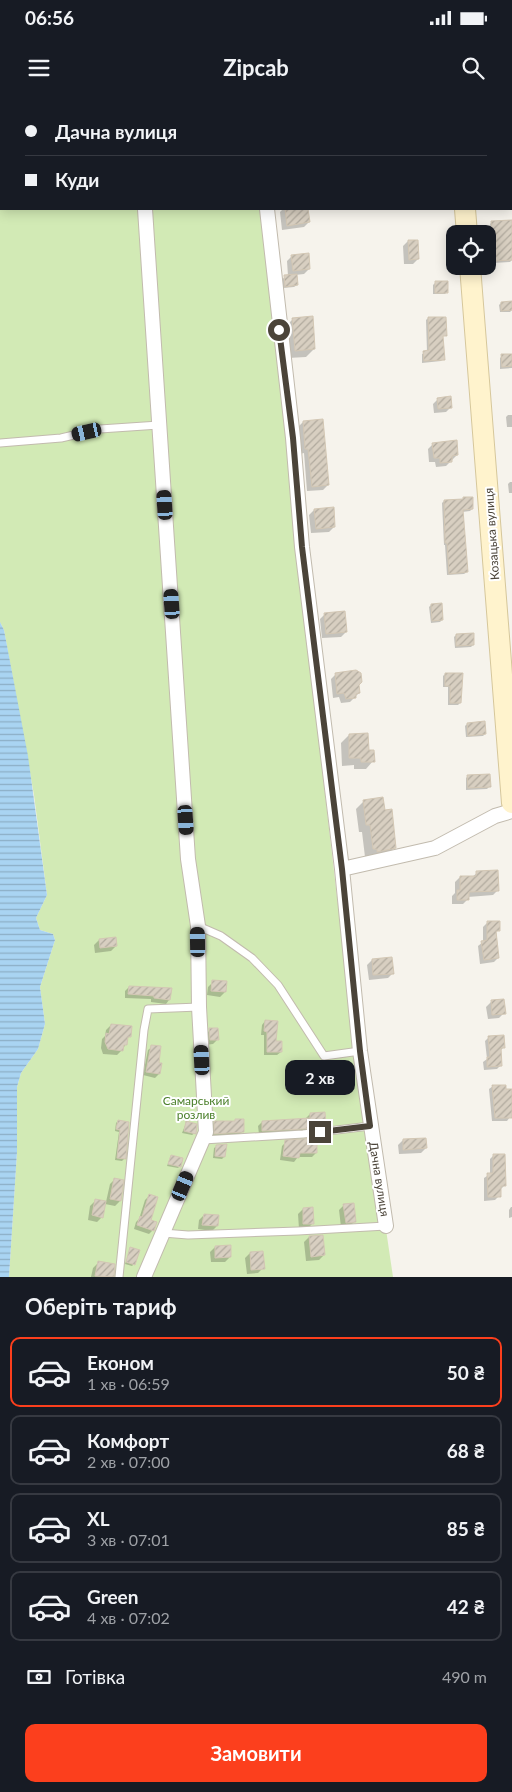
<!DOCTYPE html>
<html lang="uk">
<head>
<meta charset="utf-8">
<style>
	:root { --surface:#171b24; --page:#20242c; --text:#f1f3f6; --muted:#9ea1a6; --line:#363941; --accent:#fc3f1d }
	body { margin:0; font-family:Lato,sans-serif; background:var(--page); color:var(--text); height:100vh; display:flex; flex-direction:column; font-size:19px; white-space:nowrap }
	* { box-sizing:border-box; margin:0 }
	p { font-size:16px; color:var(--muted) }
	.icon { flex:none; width:28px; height:28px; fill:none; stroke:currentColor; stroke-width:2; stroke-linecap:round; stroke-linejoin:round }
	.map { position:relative; height:1177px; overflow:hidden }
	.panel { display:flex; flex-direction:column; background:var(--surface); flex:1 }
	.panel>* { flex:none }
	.guide { position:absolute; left:0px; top:0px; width:512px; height:110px; box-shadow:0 2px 12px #0003; display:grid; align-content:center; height:110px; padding:0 25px; background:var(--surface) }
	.buttons { position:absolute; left:446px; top:125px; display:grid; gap:10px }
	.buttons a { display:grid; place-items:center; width:50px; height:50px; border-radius:10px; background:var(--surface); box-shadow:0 2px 12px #0003; font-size:25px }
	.end { position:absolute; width:22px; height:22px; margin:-11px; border:6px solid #4b4439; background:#fff; box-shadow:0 0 0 2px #fff }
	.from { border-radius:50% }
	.bubble { position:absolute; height:35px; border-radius:10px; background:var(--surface); box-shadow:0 2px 12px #0003; font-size:16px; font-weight:700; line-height:35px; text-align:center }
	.car { position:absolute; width:15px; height:30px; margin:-15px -8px; border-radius:6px; box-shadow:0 0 4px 1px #0007; background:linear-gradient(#222 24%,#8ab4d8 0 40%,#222 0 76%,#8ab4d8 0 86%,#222 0) }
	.guide b { display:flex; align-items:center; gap:18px; height:48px; font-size:19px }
	.guide b+b { border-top:1px solid var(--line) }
	.guide i { width:12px; height:12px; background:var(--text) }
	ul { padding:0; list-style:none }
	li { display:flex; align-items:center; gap:15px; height:70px; margin:0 10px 8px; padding:0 15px; border:2px solid var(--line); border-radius:10px }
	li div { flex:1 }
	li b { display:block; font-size:19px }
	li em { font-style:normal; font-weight:700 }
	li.current { border-color:var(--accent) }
	li>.icon { width:45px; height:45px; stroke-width:1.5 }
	h2 { padding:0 25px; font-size:22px; line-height:60px }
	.pay { display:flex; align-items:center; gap:12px; height:55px; padding:0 25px; font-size:19px }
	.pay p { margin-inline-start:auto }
	.primary-button { display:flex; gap:10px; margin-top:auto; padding:10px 25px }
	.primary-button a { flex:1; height:58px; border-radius:10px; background:var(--accent); color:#fff; font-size:20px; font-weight:700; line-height:58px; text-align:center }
	.status { display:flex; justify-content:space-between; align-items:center; height:35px; padding:0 25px; background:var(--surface); direction:ltr }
	.status svg { height:14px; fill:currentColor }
	header { display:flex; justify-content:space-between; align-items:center; height:65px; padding:0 25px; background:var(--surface); font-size:22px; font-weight:700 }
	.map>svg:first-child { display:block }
	.garden { fill:#d2eab5 }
	.water { fill:url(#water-rules) }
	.shadow { fill:#0003 }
	.building { fill:url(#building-hatch); stroke:#d3c7b4 }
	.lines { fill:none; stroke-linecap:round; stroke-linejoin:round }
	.lane-casing { stroke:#c2bbae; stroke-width:9 }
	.street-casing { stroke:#c2bbae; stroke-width:16 }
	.secondary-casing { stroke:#d6c79b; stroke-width:22 }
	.lane { stroke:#fff; stroke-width:7 }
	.street { stroke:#fff; stroke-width:14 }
	.secondary { stroke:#fff3cd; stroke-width:20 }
	.route { stroke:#4b4439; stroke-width:6 }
	.labels { text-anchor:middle; stroke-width:4; stroke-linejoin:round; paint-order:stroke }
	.street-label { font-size:12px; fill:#4b4439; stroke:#fff }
	.park-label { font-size:12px; fill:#4a7f2a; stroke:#fff }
</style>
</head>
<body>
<div class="status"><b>06:56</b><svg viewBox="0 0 49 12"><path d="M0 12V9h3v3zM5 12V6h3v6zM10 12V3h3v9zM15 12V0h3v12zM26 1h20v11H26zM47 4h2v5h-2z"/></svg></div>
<header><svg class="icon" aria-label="menu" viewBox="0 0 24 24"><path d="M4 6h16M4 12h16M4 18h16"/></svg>Zipcab<svg class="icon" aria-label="search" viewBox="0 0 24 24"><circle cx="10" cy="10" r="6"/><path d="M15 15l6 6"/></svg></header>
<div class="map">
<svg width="512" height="1177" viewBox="0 0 512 1177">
	<defs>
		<pattern id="water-rules" width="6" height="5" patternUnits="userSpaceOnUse" patternTransform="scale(1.25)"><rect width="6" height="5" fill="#a9d4f2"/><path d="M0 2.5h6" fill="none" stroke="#8caec5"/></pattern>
		<pattern id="building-hatch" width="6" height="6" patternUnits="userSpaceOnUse" patternTransform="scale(1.25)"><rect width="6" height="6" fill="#d8cfc1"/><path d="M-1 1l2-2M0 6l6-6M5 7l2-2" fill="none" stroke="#b1aa9e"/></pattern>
	</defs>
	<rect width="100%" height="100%" fill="#f6f3ec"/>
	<path class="garden" d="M0 0H250L251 1H1V109H263L314 599 337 797 393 1177H9L17 1052V987L21 973 38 949 45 924 40 887 55 840 53 834 40 830 36 818 47 795 34 695 4 530 0 522Z"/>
	<path class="water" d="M0 522 4 530 28 656 47 795 36 818 40 830 53 834 55 840 40 887 45 924 38 949 21 973 17 987V1052L9 1177H0Z"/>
	<path class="shadow" d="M485 0H512V14L511 1Z
		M283 109H307L309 122 304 127 282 130 280 112Z
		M512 121V160L510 162 493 163 490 124 492 122Z
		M408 141 418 159 413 164H404L403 146Z
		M292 156 309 169 304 174 295 175 297 185 294 187 283 188 282 179 288 176 287 161Z
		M435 183 447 192 445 194H433V185Z
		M501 203H512V210L510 212H500L499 205Z
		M428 218 445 235 442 237 443 259 441 261 422 263V254L427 252 426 220Z
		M293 219 314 249 306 257 288 258 285 227Z
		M512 255V268L500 269V258L502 256Z
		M438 299 451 307 446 312 434 313 433 304Z
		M508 315H512V327H507L506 317Z
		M303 322 328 385 323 390 307 391 304 353 300 354 298 327Z
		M433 344 457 355 446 366 436 367 435 362H429L428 349Z
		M510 382H512V393H509L508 384Z
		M472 398V409L470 411 462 412 467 472 464 474 447 475 445 445H444L442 403 444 401Z
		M314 410 334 427 329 432 311 433 309 415Z
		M431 505 442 520 440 522 431 523 429 507Z
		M325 514 346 532 341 537 322 538 320 519Z
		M456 535 473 545 471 547 455 548 454 537Z
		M336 574 358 585 359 593 350 602 341 603 339 597 333 598 331 579Z
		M445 574 460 603 458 605H448V587H443V576Z
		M467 624 485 634 483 636 466 637 465 626Z
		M349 635 367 651 373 661 366 669H354V665L342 666 341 643Z
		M468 676 489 687 487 689 466 690V678Z
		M364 701 384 711 395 747 387 755 365 757 362 732H359L356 709Z
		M477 773 498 790 493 795 468 797V799L463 804H452V796L455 793V782L460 777H472Z
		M487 823 499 830 495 833 498 858 494 862 480 864 478 846 483 842V827Z
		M99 840 116 846 111 851 95 853 94 845Z
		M372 860 393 873 388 878 369 880 367 865Z
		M213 882 225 892 220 897 207 895 208 887Z
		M129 887 169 900 166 904 151 902V899L125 898V891Z
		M491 902 504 913 499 918 488 919 486 907Z
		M265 921 281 952 277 955H264V935H261L262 925Z
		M111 925 129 937 126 939V944L122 950 117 955 103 954 101 948 102 939 105 936 106 930Z
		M210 930 218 939 213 944 205 945V935Z
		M488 938 504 947 500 951 501 965 497 969 484 970 483 962 487 959 485 941Z
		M152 947 158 964 159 974 155 978 143 975 148 950Z
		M493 986 505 990H512L510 1017 507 1021H492L489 989Z
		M310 1014 324 1024 320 1029 311 1031 259 1034 258 1026 262 1022 305 1019Z
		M118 1021 128 1023 124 1059 122 1061 115 1060 119 1032 115 1031 116 1023Z
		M215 1022 243 1031 239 1035 211 1037V1026Z
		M186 1023 195 1033 192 1035 182 1033Z
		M403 1040 426 1048 421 1053 399 1054 398 1045Z
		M286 1042 316 1053 312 1057H298L294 1062 280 1060 282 1046Z
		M217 1046 224 1057 222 1059 213 1058 214 1048Z
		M494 1055 504 1086 500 1090 499 1096 495 1100 484 1101V1078L490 1074V1059Z
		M171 1056 180 1066 178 1068 167 1066Z
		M115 1079 120 1101 115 1106 105 1104 102 1117 97 1122 88 1120 90 1106 95 1101 106 1102 110 1084Z
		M149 1096 150 1121 153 1130 149 1134 134 1129 136 1122 139 1119 145 1100Z
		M344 1105 355 1121 350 1126 341 1127 339 1110Z
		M511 1107H512V1117L509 1118V1110Z
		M303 1109 313 1123 308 1128 299 1129 298 1114Z
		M204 1115 217 1126 212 1131 198 1129 199 1120Z
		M309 1137 324 1155 319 1160 306 1161 304 1142Z
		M215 1147 230 1157 225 1162H211L210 1152Z
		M131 1149 134 1164 132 1166 125 1164Z
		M250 1153 263 1168 258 1173 247 1174 245 1158Z
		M98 1163 114 1165 113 1177H91L93 1168Z"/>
	<path class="building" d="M285 109H308L310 122 287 126Z
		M512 120V160L494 161 491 121Z
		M408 140H418L419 159 409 160Z
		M309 153 310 169 293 171 291 155Z
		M297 174 298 185 285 187 284 175Z
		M435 181H448V193H435Z
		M512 201V210L501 211V202Z
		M313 216 315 249 295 251 292 218Z
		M428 217H446L447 236H443L445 260 424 261 423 251 429 250Z
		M501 254H512V266L502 267Z
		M451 296 452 308 438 309 437 298Z
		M323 319 329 385 312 387 308 349H305L303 321Z
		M457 340 458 355 452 356V362L440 363V358H434L432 343Z
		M463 397H473V409L463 410 468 472 449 474 447 443H445L444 400 463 399Z
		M334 407 335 427 316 429 314 409Z
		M442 503 443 520 432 521 431 504Z
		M345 511 347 532 326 534 324 513Z
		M474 533V545L456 546V534Z
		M356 570 361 573 362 582 359 585 360 593 356 594V598L346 599 344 593 337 594 335 573Z
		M445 573H463L461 603H450V586H445Z
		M485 621 486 634 468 636 467 623Z
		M368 633 369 650H374L375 662H361V658H349V634Z
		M490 674 491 687 468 688 467 675Z
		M383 697 385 710 392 709 396 748 377 752V749H373L370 725H366L363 700Z
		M498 770 499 791 469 792V800H457V790H460V776H476V771Z
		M487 821H500V831H496L499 858 484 860 481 841 487 840Z
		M116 837 117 846 100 848 99 839Z
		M392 857 394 874 373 875 372 859Z
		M212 880 227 881 226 892 211 891Z
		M129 886 172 888 170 900 154 898V896L128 894Z
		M504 899 506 914 492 915 491 900Z
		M265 920 278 921 276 941H282V952H267V932L264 931Z
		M111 924 132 926 131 937H128L127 945H124L123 951 108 949 105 942 106 933 109 934Z
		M209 928H218L219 940H210Z
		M504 935 505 948H501L502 966 487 967V957H490L488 936Z
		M151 945 161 946 159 963H162L160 974 146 972Z
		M492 985H506V989H512V1018H495Z
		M325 1012 326 1025 303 1029 262 1031V1021L310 1018V1013Z
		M235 1019H244V1032L214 1034V1021H235Z
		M118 1020 129 1022 126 1059 117 1058 120 1030 116 1029Z
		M186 1021 197 1024 196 1034 184 1031Z
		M317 1038V1053H300L299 1058 283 1056 285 1040Z
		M426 1038 427 1048 403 1050V1039Z
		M227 1044 225 1057 215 1056 216 1045Z
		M493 1054H505L506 1086H501V1097H488L487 1073H493Z
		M171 1055 183 1058 181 1067 168 1064Z
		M114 1078 124 1080 121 1101 110 1099Z
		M149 1094 158 1097 151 1120 157 1122 154 1131 137 1125 140 1116 142 1117Z
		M95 1099 106 1101 103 1118 92 1115Z
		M354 1103 356 1122 346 1123 343 1104Z
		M313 1107 314 1124H303V1108Z
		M204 1114 219 1115 218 1126 202 1125Z
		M323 1135 325 1155 311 1157 309 1136Z
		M231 1145V1157L215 1158V1146Z
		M130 1147 140 1150 135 1165 126 1162Z
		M263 1151 265 1169 251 1170 250 1152Z
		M98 1161 115 1164 114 1177 95 1176Z"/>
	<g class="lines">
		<defs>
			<path id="lane" d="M0 343 61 338 100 329 159 325
				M198 826 221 836 252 858 278 885 324 956 360 951
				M203 1040 303 1034 370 1026
				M163 1133 188 1135 298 1131 386 1126
				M119 1177 144 930 148 909 199 907"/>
			<path id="street" d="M138 0 139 1
				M256 0V1
				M267 109 293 338 302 447 342 769 360 951 386 1126
				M342 769 435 748 495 716 512 711
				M144 1177 206 1032 199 907 198 826 188 759 145 109"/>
			<path id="secondary" d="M456 0V1
				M465 109 467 134
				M470 166 512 703"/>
		</defs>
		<use href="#lane" class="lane-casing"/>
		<use href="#street" class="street-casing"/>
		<use href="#secondary" class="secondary-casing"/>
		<use href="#lane" class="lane"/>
		<use href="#street" class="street"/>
		<use href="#secondary" class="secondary"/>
	</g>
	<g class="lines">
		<path class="route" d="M279 230 293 338 302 447 342 769 360 951 370 1026 320 1032"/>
	</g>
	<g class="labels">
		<g class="street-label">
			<text transform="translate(492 434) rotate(-94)" y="4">Козацька вулиця</text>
			<text transform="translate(379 1079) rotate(81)" y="4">Дачна вулиця</text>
		</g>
		<g class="park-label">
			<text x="196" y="1005">Самарський<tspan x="196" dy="14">розлив</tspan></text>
		</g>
	</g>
</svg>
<div class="buttons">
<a><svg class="icon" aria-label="locate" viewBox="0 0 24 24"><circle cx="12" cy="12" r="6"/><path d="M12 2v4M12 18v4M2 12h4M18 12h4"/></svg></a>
</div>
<i class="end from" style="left:279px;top:230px"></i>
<i class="end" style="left:320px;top:1032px"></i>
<div class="bubble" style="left:285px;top:960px;width:70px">2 хв</div>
<i class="car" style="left:87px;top:332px;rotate:257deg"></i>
<i class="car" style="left:165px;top:405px;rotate:356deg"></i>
<i class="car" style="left:172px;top:504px;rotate:356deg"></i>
<i class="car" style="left:186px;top:720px;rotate:176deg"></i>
<i class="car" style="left:198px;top:842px;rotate:359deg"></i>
<i class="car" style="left:202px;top:960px;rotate:357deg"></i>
<i class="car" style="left:183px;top:1086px;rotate:23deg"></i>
<div class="guide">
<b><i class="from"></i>Дачна вулиця</b>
<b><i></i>Куди</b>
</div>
</div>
<section class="panel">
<h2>Оберіть тариф</h2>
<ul>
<li class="current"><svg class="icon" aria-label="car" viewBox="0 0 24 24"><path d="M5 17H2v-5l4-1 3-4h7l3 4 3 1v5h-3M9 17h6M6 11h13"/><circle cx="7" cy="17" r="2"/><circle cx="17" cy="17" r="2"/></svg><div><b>Економ</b><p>1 хв · 06:59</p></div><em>50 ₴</em></li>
<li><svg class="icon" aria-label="car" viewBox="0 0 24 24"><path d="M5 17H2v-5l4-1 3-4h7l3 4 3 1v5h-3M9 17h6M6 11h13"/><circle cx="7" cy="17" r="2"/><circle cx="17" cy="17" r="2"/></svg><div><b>Комфорт</b><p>2 хв · 07:00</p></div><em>68 ₴</em></li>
<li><svg class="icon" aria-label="car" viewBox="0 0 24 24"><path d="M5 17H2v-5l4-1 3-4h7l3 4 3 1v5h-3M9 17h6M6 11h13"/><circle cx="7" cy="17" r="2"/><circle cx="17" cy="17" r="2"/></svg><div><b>XL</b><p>3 хв · 07:01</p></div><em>85 ₴</em></li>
<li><svg class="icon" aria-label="car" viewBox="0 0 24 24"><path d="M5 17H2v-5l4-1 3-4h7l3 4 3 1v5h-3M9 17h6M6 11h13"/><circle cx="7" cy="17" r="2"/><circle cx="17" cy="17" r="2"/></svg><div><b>Green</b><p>4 хв · 07:02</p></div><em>42 ₴</em></li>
</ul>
<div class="pay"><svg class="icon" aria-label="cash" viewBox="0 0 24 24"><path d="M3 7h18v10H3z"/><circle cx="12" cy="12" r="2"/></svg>Готівка<p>490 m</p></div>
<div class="primary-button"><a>Замовити</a></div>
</section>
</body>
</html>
